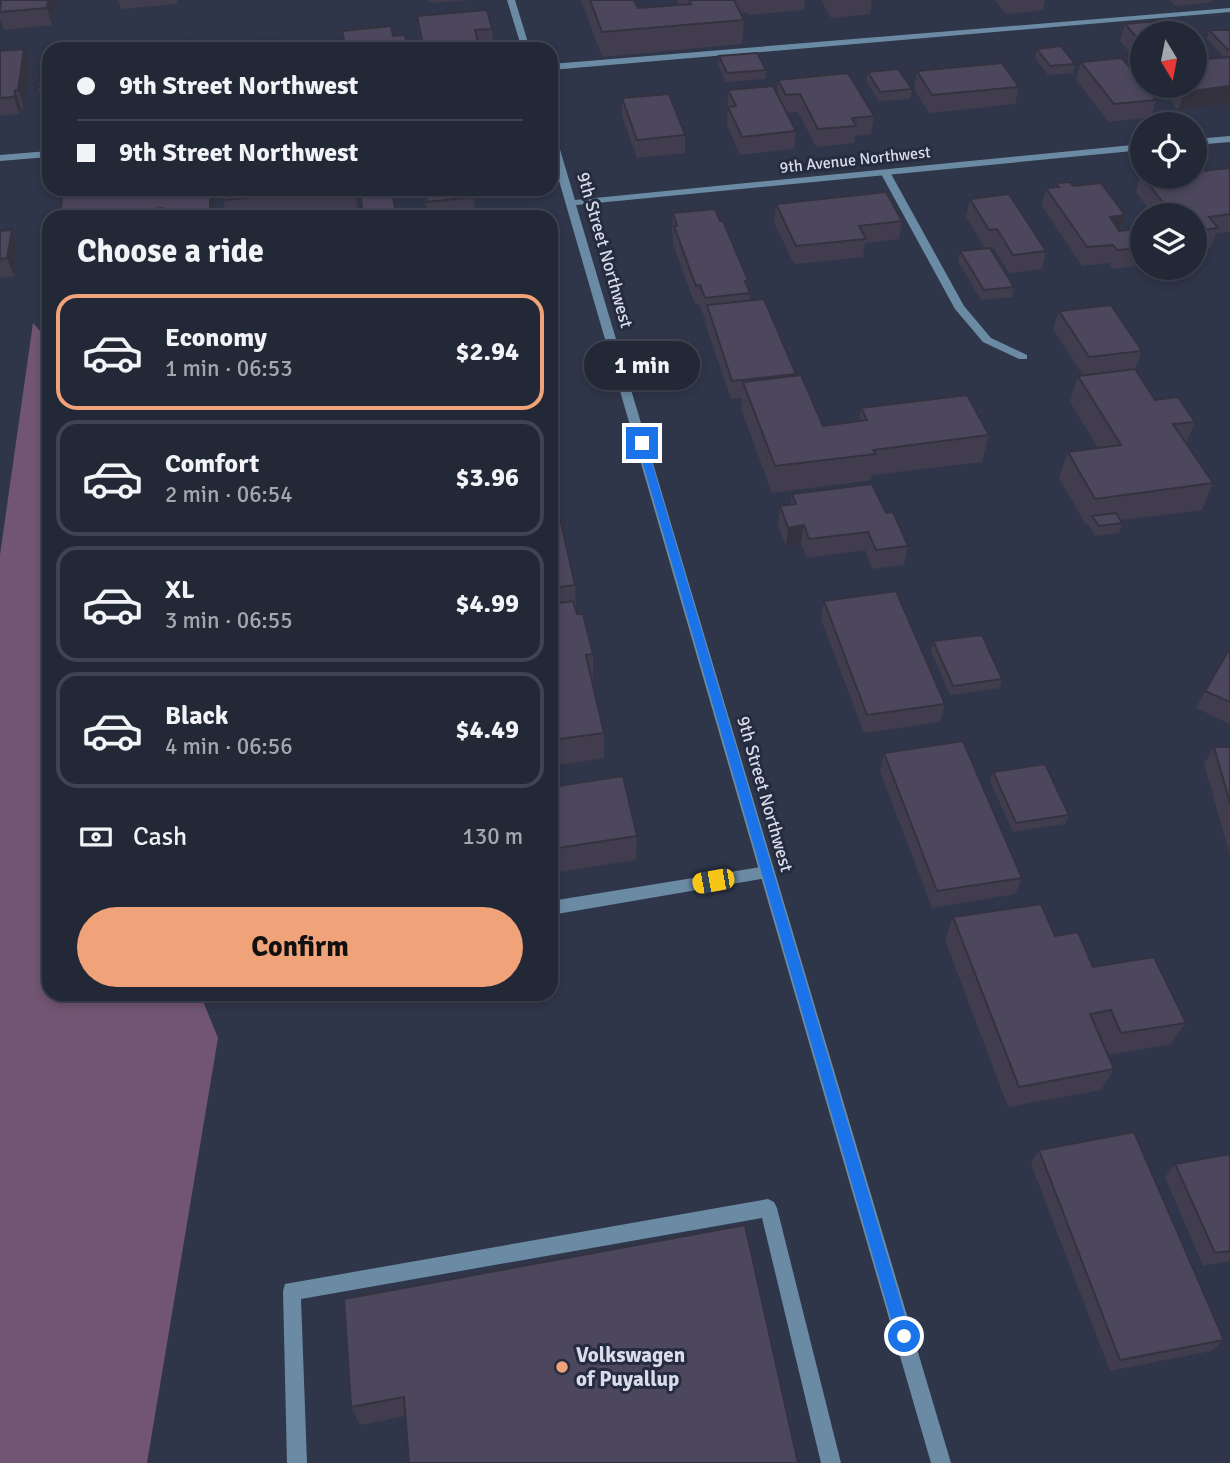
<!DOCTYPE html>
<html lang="en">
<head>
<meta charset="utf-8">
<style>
	:root { --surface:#232837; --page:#2f3442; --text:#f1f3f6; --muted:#a3a6ad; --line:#404452; --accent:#f0a279 }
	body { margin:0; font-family:Signika,sans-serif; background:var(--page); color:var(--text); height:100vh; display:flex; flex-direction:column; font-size:26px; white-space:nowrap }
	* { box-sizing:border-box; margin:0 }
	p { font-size:23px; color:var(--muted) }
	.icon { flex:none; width:38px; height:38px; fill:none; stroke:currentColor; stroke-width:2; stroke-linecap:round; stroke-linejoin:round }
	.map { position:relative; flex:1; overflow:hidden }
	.drawer { position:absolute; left:42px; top:210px; width:516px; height:791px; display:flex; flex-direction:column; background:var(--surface); border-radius:21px; box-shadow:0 4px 10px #0003,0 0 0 2px var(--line) }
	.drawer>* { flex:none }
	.guide { position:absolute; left:42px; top:42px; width:516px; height:154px; border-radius:21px; box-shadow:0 4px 10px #0003,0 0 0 2px var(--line); display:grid; align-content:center; height:154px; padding:0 35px; background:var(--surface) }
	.needle { width:46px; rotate:170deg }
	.buttons { position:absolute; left:1130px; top:21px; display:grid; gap:14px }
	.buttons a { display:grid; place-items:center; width:77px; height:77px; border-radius:50%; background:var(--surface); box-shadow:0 4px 10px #0003,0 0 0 2px var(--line); font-size:35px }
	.end { position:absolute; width:32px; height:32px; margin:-16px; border:9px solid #1a73e8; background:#fff; box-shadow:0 0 0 4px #fff }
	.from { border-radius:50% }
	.bubble { position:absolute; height:49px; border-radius:24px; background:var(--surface); box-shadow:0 4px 10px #0003,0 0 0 2px var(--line); font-size:23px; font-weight:700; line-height:49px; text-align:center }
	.car { position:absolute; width:21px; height:42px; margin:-21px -10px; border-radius:9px; box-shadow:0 0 5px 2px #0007; background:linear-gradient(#f5c518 24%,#345 0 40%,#f5c518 0 76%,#345 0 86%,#f5c518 0) }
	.guide b { display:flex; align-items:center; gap:24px; height:66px; font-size:26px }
	.guide b+b { border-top:2px solid var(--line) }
	.guide i { width:18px; height:18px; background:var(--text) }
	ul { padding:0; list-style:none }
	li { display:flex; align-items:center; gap:21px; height:116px; margin:0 14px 10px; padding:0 21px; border:4px solid var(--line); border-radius:21px }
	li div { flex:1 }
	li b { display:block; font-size:26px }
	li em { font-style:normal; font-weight:700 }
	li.on { border-color:var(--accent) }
	li>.icon { width:63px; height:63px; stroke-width:1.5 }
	h2 { padding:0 35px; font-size:32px; line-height:84px }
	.pay { display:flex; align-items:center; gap:18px; height:77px; padding:0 35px; font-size:26px }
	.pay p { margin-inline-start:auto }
	.action { display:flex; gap:14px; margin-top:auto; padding:14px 35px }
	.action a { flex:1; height:80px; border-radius:42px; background:var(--accent); color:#111; font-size:28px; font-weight:700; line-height:80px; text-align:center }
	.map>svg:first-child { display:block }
	.forest { fill:#715572 }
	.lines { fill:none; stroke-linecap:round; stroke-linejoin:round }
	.service { fill:#6b8ba4; fill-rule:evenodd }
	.minor { fill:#6b8ba4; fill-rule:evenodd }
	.wall { fill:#413d4f }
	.shaded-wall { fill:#353240 }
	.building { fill:#4c475c; stroke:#353240; stroke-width:2 }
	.route { fill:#1a73e8 }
	.poi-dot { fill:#f0a279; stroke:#262c3f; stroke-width:2.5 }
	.labels { text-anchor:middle; stroke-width:6; stroke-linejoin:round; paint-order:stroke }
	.far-street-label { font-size:16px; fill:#d9ddea; stroke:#262c3f }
	.street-label { font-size:18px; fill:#d9ddea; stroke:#262c3f }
	.near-poi-label { font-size:21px; font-weight:bold; fill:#d9ddea; stroke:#262c3f; text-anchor:start }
</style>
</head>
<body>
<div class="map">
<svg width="1230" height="1463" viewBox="0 0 1230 1463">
	<rect width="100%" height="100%" fill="#2f3649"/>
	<path class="forest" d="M33 323 49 341V994H200L218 1038 147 1463H0V555Z"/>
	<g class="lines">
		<path class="service" d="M1230 8V12L551 70V64Z
			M882 170 890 172 964 306 991 338 1027 355V359H1019L983 342 955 309 880 172Z
			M767 866 772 868 775 872 772 876 767 878 551 915V901Z
			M768 1199 774 1202 777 1208 841 1463H821L762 1218 301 1299 307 1463H287L283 1291 285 1284Z"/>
		<path class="minor" d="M507 0H515L530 49H522Z
			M551 133 556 136 575 200 1143 144V150L576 205 951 1463H931L551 153Z
			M1230 136V142L1195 145V139Z
			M49 151V157L0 161V155Z"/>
	</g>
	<path class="wall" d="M0 0H56L52 25 4 30 0 18Z
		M118 0H177V4L121 9Z
		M428 0H470L429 3Z
		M581 0H634L638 8 679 5 677 0H805L804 10 748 15 747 12 740 13 744 20 742 44 602 57Z
		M821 0H872L870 14 831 18Z
		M995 0H1045L1043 10 1006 14Z
		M1170 0H1213L1212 2 1175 6Z
		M417 16 492 29 493 46 479 47 480 49H422Z
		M1125 24 1143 33V68L1120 41Z
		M1209 30H1230V103L1178 110 1158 86H1195L1224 57 1207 39Z
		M1037 49 1075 64 1073 73 1048 75 1035 58Z
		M0 51 30 66 24 108H21L19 114 0 116Z
		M49 51V105H44L38 87Z
		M719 56 766 70 765 79 726 82 718 65Z
		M1081 62 1156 100 1151 117 1109 122 1076 80Z
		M917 71 1019 87 1015 104 929 113 914 89Z
		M868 72 912 89 910 99 879 101 866 81Z
		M778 80 874 116 871 134 855 136 854 143 816 147 798 112 786 113 796 131 794 149 740 155 727 125 728 90 777 94Z
		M622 98 685 135V153L637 158 622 116Z
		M1230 168V232L1216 233 1211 247 1195 248V215H1153L1136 192 1141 174 1201 171Z
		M1056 183 1120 231 1143 238V265L1112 269 1108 263 1082 266 1042 206 1046 188 1055 187Z
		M63 189H211L214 201V217H60Z
		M223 189H355L358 212 322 216 321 209 242 217H227L223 200Z
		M423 189H472L476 215 459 217H399L427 213Z
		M970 199 1046 251 1042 269 1009 273 993 247 985 248 966 217Z
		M776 204 902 221 899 239 865 243 863 257 794 264 774 222Z
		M673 213 720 221 748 280V288L750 293 749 300 796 374 795 376 823 426 859 421 861 408 989 435 982 462 872 475 871 480 772 493 741 409 742 398 731 399 705 323 706 316H704L699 304H695L673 244V235L672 231Z
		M12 230 18 248 14 276 0 278V231Z
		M960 251 1014 287 1012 297 981 300 958 261Z
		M1059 311 1142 351 1135 370 1155 400 1195 422 1186 443 1213 483 1202 510 1121 520 1122 523 1119 533 1095 536 1089 526V524L1086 525 1059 478 1068 452 1098 448 1070 402 1078 376 1083 375 1053 329Z
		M792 494 886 513 908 546 904 565 872 569 865 550 807 558 801 544 786 546 778 525 780 506 790 505Z
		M551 502 575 585 576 611 593 654V679L591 680 604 733V758L551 766Z
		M824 601 945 704 940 722 864 733 821 619Z
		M933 641 1002 679 1000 688 950 695 931 651Z
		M1230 648V724L1196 708 1205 691Z
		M1214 747H1230V855L1204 764Z
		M884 753 1022 878 1015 894 932 908 880 771Z
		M993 772 1069 815 1065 824 1013 832 990 781Z
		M551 787 637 836 636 860 551 873Z
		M953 917 1055 936 1093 967 1186 1023 1171 1044 1108 1055 1099 1032H1098L1114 1069 1101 1090 1008 1107 945 940Z
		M1039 1150 1224 1340 1211 1351 1110 1371 1031 1164Z
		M1230 1154V1261L1203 1266 1165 1177 1175 1164Z
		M344 1299 798 1463 406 1416 360 1425 351 1407Z"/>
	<path class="shaded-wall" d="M48 0H56L52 25 47 8Z
		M24 49 30 66 24 108 18 90Z
		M1230 86V103L1178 110 1184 92Z
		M15 90 21 108 19 114 14 97Z
		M210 189H211L214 201V217H212L210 210Z
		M1125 215 1119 233 1110 217Z
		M12 230 18 248 14 276 7 258Z
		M804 525 801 544 786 546 788 528Z"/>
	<path class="building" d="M1 0H48L47 8 0 12Z
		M590 0H634L638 8 691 4 689 0H734L744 20 602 32Z
		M487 10 492 29 475 30 480 49H424L417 16Z
		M1157 21 1168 33H1143V45L1125 24Z
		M391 26 393 36 405 35 408 49H312L311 43 344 40 342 31Z
		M1209 30H1230V49L1228 50Z
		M274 39 275 48 302 46V49H245V42Z
		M193 40V49H132V45Z
		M1061 46 1075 64 1050 66 1037 49Z
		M24 49 18 90H15L14 97 0 98V51Z
		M49 51V86L38 87 43 52Z
		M757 53 766 70 727 73 719 56Z
		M1230 57V86L1184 92 1178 86H1195V60Z
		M1122 58 1143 83V86H1145L1156 100 1114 104 1081 62Z
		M1002 63 1019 87 932 95 917 71Z
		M898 69 912 89 880 92 868 72Z
		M848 73 874 116 852 118 856 126 818 129 800 94 786 95 778 80Z
		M773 86 796 131 742 137 728 107 736 106 728 90Z
		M669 94 685 135 637 140 622 98Z
		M1195 168H1198L1201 171 1230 168V214L1209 217 1218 228 1195 231V215H1173L1143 177H1195Z
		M1070 182 1073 186 1101 183 1125 215 1110 217 1119 231 1136 229 1143 238V248L1117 250 1113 245 1087 247 1046 188 1059 187 1056 183Z
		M63 189H210V210L163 215V208L73 217H60Z
		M223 189H354L355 194 319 198 318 191 223 200Z
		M360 189H392L396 216 363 217Z
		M424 189H472L474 197 427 202Z
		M886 192 902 221 859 226 866 239 796 246 776 204Z
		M1009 194 1046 251 1013 255 997 229 989 230 970 199Z
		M715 209 720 221H723L748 280 745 281 750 293 705 298 700 285 696 286 674 226H677L673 213Z
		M443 212 444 217H399V216Z
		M12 230 7 258 0 259V231Z
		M990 248 1014 287 984 290 960 251Z
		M764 299 796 374 732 381 707 305Z
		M1111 305 1142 351 1089 357 1059 311Z
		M1135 369 1155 400 1178 397 1195 422 1173 424 1213 483 1095 499 1068 452 1121 445 1078 376Z
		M801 375 823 426 867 420 861 408 967 395 989 435 873 450 876 454 775 466 743 382Z
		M872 484 886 513 893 512 908 546 876 550 868 532 809 539 804 525 788 528 780 506 796 504 792 494Z
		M556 501 575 585 551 588V502Z
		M1116 513 1122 523 1099 526 1092 516Z
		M896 591 945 704 867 715 824 601Z
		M573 601 577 614H583L593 654 586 655 604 733 551 740V604Z
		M982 635 1002 679 953 686 933 641Z
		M1230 648V702L1205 691Z
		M963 741 1022 878 937 891 884 753Z
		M1214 747H1230V803Z
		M1045 764 1069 815 1016 823 993 772Z
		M623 776 637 836 551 849V787Z
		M1041 904 1055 936 1078 932 1093 967 1154 957 1186 1023 1121 1033 1111 1010 1090 1014 1114 1069 1019 1087 953 917Z
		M1134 1132 1224 1340 1120 1360 1039 1150Z
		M1230 1154V1251L1215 1253 1175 1164Z
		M745 1225 798 1463H409L404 1397 351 1407 344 1299Z"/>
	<path class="route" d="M642 440 646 443 911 1336 909 1342 904 1344 898 1342 896 1336 637 443Z"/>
	<circle class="poi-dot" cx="562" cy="1367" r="7"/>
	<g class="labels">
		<g class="far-street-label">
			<text transform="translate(855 159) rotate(-6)" y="6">9th Avenue Northwest</text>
		</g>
		<g class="street-label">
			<text transform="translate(605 250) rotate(74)" y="6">9th Street Northwest</text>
			<text transform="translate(765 794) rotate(74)" y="6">9th Street Northwest</text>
		</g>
		<g class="near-poi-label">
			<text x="576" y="1362">Volkswagen<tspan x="576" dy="24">of Puyallup</tspan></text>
		</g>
	</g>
</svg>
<div class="buttons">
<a><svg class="needle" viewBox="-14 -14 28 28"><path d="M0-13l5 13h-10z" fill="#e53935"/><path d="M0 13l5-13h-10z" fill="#a3a6ad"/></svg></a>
<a><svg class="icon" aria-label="locate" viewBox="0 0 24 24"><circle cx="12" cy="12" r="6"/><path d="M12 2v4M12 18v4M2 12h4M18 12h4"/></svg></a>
<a><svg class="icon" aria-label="layers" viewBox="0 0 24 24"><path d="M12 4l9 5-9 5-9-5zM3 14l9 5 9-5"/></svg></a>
</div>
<i class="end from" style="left:904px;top:1336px"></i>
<i class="end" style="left:642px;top:443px"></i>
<div class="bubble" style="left:584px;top:341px;width:116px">1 min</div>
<i class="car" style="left:713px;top:881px;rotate:260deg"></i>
<div class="guide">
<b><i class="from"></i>9th Street Northwest</b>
<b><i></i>9th Street Northwest</b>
</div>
<section class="drawer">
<h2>Choose a ride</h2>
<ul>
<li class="on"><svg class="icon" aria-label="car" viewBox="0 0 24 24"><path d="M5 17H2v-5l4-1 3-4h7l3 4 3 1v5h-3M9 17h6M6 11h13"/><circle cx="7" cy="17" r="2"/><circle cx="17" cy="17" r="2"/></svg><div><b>Economy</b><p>1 min · 06:53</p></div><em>$2.94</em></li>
<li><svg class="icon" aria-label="car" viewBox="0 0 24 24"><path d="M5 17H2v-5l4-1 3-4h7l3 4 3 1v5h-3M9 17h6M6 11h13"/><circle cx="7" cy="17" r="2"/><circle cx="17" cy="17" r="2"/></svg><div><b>Comfort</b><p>2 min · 06:54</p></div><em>$3.96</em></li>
<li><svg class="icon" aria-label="car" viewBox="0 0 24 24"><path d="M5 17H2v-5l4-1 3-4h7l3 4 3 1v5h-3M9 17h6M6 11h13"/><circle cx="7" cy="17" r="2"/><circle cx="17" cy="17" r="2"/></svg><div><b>XL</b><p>3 min · 06:55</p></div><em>$4.99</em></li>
<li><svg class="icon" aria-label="car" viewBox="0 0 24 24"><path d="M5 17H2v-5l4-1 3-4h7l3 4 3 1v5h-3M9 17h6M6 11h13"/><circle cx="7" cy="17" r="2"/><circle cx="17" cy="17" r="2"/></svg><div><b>Black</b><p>4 min · 06:56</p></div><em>$4.49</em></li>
</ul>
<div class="pay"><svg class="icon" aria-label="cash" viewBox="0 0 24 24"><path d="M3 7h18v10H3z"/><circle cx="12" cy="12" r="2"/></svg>Cash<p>130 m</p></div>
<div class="action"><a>Confirm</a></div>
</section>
</div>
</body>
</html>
